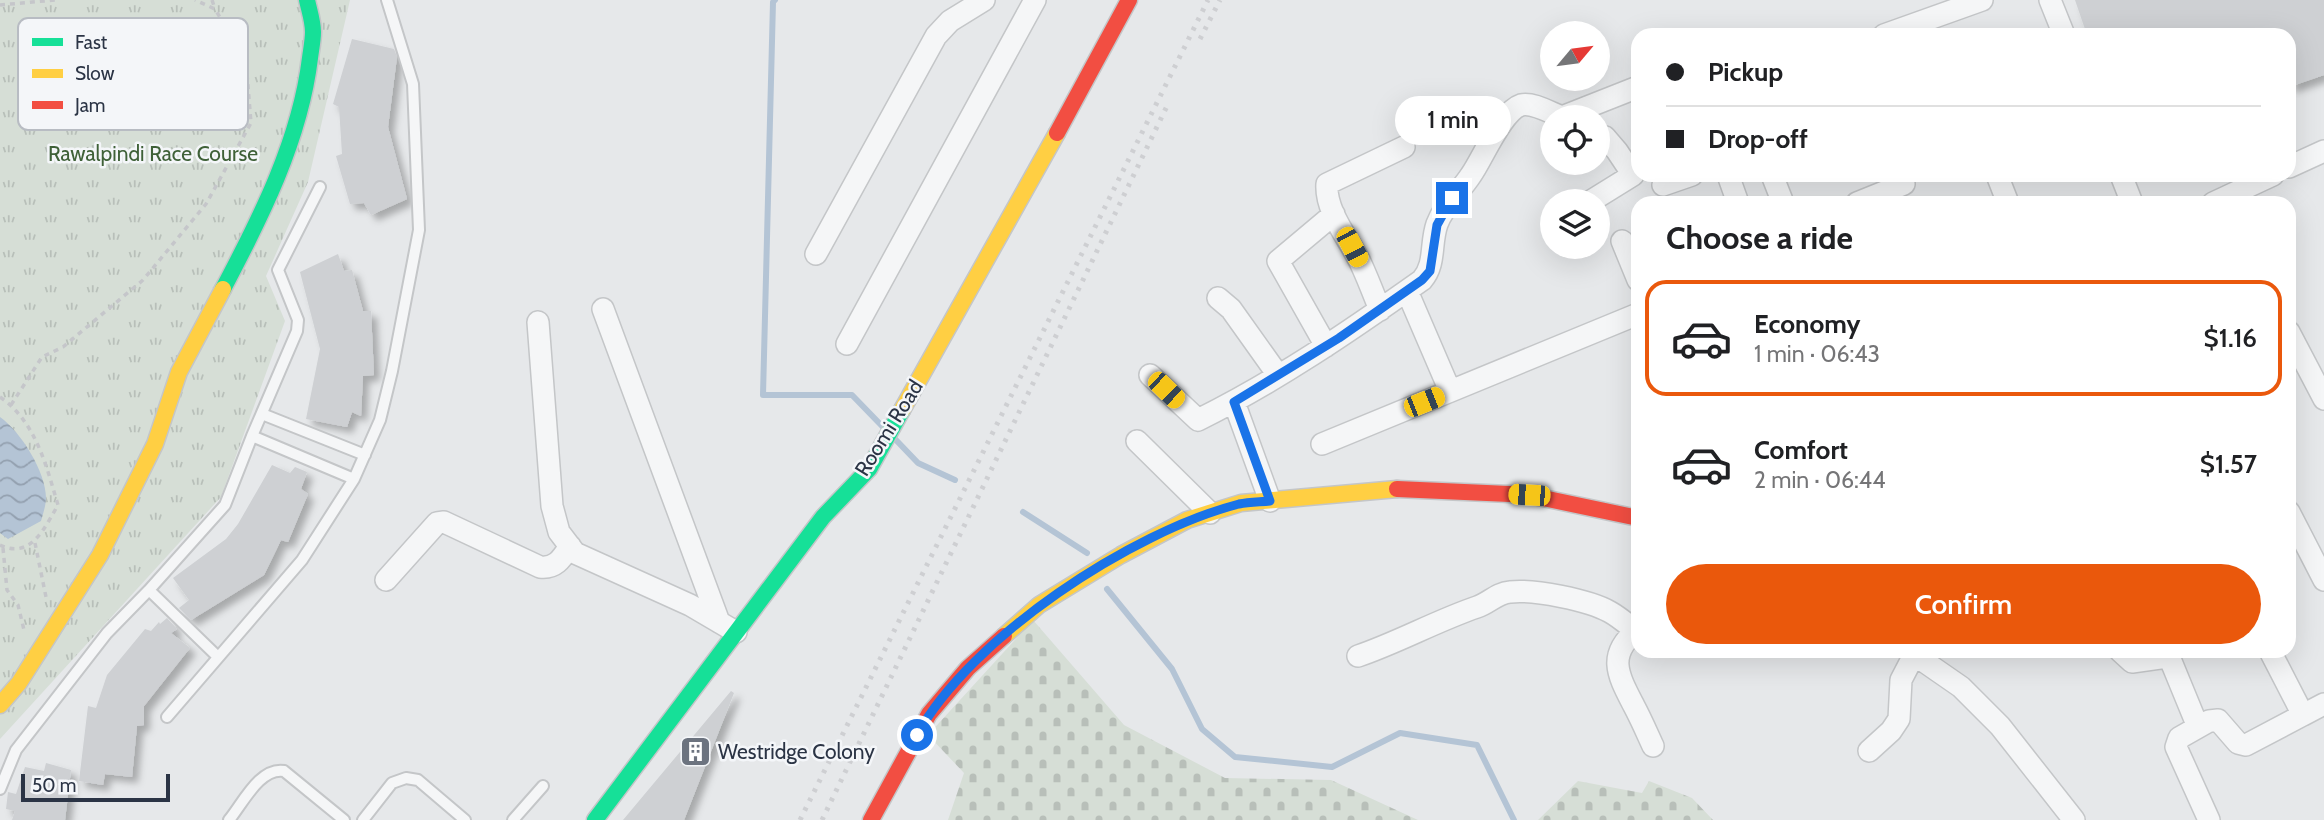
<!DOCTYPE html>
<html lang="en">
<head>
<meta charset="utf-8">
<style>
	:root { --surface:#fff; --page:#f2f2f2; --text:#202124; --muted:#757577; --line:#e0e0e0; --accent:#ea580c }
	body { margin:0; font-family:Cabin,sans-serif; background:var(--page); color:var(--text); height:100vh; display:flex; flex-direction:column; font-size:26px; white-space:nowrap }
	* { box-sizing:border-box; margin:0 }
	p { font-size:23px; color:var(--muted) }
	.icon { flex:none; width:38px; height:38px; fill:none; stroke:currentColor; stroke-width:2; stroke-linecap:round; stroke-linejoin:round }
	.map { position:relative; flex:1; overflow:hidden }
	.panel { position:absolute; left:1631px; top:196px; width:665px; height:462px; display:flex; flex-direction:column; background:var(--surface); border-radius:21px; box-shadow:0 7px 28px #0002 }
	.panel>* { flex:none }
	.guide { position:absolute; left:1631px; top:28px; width:665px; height:154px; border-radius:21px; box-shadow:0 7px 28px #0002; display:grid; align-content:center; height:154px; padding:0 35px; background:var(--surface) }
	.needle { width:46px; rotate:61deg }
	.tools { position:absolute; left:1540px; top:21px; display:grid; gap:14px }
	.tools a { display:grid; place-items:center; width:70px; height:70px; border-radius:50%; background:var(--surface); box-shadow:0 7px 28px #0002; font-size:35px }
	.scale { position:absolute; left:21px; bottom:18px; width:149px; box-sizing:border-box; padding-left:7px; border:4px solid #2b3445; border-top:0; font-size:19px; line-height:24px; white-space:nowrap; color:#2b3445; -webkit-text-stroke:5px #f4f6f9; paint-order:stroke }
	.end { position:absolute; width:32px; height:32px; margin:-16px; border:9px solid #1a73e8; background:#fff; box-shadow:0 0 0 4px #fff }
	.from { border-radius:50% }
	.bubble { position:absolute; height:49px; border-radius:24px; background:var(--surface); box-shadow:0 7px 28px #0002; font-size:23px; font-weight:600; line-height:49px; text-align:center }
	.car { position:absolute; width:21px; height:42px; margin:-21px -10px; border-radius:9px; box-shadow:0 0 5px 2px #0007; background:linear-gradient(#f5c518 24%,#345 0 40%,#f5c518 0 76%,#345 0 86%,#f5c518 0) }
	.guide b { display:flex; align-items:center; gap:24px; height:66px; font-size:26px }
	.guide b+b { border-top:2px solid var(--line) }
	.guide i { width:18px; height:18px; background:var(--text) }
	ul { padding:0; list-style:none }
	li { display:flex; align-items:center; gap:21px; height:116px; margin:0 14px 10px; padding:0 21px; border:4px solid transparent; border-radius:21px }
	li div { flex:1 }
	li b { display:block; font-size:26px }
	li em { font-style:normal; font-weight:600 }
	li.selected { border-color:var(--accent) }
	li>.icon { width:63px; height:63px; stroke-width:1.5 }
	h2 { padding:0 35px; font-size:32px; line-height:84px }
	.action { display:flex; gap:14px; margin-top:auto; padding:14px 35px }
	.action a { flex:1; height:80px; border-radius:42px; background:var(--accent); color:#fff; font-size:28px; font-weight:600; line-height:80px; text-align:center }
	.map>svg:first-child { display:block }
	.cemetery { fill:url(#cemetery-stones) }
	.park { fill:url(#park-tufts) }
	.water { fill:url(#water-waves) }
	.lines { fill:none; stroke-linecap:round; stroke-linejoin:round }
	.stream { stroke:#b4c4d5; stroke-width:6 }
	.building { fill:#ced0d3; filter:url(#shadow) }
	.lane-casing { stroke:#c4c6c8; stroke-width:14 }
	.street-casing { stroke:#c4c6c8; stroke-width:24 }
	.fast-casing { stroke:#c4c6c8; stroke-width:19 }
	.slow-casing { stroke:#c4c6c8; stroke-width:19 }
	.jam-casing { stroke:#c4c6c8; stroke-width:19 }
	.path { stroke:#c5c6ca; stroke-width:3.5; stroke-dasharray:5 5; stroke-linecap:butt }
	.lane { stroke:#f5f6f7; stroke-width:10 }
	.street { stroke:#f5f6f7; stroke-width:21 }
	.fast { stroke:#16e098; stroke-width:16 }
	.slow { stroke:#ffcf43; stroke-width:16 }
	.jam { stroke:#f24e42; stroke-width:16 }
	.rail { stroke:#cecfd2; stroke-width:5; stroke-dasharray:3.5 7; stroke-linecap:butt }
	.route { stroke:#1a73e8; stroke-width:9 }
	.labels { text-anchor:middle; stroke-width:5; stroke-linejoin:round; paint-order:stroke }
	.park-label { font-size:21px; fill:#3f6138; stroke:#f4f6f9 }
	.street-label { font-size:21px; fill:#2b3445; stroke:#f4f6f9 }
	.poi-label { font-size:21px; fill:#2b3445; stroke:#f4f6f9; text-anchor:start }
	.key { fill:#f4f6f9; stroke:#b8bcc3; stroke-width:2 }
	.key-label { font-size:19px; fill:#2b3445 }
</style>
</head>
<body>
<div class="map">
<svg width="2324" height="820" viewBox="0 0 2324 820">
	<defs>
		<pattern id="cemetery-stones" width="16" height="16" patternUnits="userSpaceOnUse" patternTransform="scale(1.75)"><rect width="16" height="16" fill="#d6ded6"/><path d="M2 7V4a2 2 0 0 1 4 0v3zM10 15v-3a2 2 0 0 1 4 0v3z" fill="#b8bfb9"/></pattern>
		<pattern id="park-tufts" width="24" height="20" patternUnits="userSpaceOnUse" patternTransform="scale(1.75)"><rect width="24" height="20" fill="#d6ded6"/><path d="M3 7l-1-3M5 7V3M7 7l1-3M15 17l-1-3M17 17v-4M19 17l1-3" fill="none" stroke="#b8bfb9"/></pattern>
		<pattern id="water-waves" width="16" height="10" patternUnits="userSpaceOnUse" patternTransform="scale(1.75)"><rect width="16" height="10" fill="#b4c4d5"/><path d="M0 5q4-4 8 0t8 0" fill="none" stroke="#93a0af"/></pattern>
		<filter id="shadow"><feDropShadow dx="6" dy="6" stdDeviation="3.5" flood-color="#0004"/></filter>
	</defs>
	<rect width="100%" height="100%" fill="#e6e8ea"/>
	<path class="cemetery" d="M1033 620 1124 725 1225 778 1331 780 1418 820H948L964 773 928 735Z
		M1578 781 1642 793 1649 781 1692 798 1713 820H1538Z"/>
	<path class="park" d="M0 0H350L308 182 266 276 285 321 221 497 0 739Z"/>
	<path class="water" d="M0 417C21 432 46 472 46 498 46 505 43 514 41 521L8 539 0 533Z"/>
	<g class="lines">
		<path class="stream" d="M775 0 773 2 763 395H852L883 427
			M896 440 918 463 955 480
			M1023 512 1087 553
			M1107 589 1172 669 1202 729 1235 757 1332 767 1400 733 1477 745 1514 820"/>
	</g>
	<path class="building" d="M2075 0H2324V75L2289 87V35H2087Z
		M352 39 394 49 397 57 388 127 407 199 371 215 364 203 350 204 336 156 342 154 339 107 333 104Z
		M338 254 344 271 352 270 363 311H371L374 375 363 376 361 416 352 412 347 427 306 419 320 349 300 272Z
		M272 465 290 473 295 467 307 472 301 489 308 494 288 542 281 540 264 575 191 620 179 608 189 600 173 578 226 539 238 524Z
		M167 618 177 629 171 633 190 648 144 706V725L137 726 132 777 105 774 103 785 79 781 88 706 96 708 107 675 145 629 151 631 159 622 160 624Z
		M731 691 734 693 684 820H623Z
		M46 763 71 770 65 820H12L15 811 6 809 8 792 16 794 25 767 44 771Z"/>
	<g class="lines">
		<defs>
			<path id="lane" d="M262 414 365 455
				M252 436 354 479
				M149 590 218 657
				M167 717 302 560 354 479 380 420 392 371 419 230 413 84 387 0
				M0 789 16 750 107 633 149 590 225 505 252 436 297 331 298 320 278 270 320 187
				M229 820C243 803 260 767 284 771L344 820
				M363 820 392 783 406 778 418 780 465 820
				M513 820 543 786"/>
			<path id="street" d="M2050 0 2064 35
				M1884 35 1982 0
				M2289 167 2324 151
				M1728 175 1738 203
				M1772 175 1783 203
				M1997 175 2008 203
				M2121 175 2132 203
				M1663 185 1692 175
				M1591 201 1633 175 1617 151 1605 137
				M1857 203 1904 184
				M2213 203 2273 175
				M1622 241 1638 280
				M816 254 936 36 950 21 984 0
				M1407 291 1450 391
				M1218 298 1231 309 1278 375
				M603 309 719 622
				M1380 310C1374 295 1368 279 1361 264 1350 240 1325 212 1327 184L1404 147
				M538 322 552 506 559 532 575 553 690 605 736 632
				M2289 332 2324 399
				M847 344 1035 0
				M1326 346 1278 261 1334 214
				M1150 375 1198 420C1277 381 1350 331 1422 280 1436 264 1430 244 1437 224 1444 205 1460 192 1471 175 1483 158 1502 111 1521 105 1533 102 1551 113 1562 117L1638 87
				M1234 402 1270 501
				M1137 441 1210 513
				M1322 444 1638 314
				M2289 512 2324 580
				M386 580 437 523 444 522 540 567C556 569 562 558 570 546
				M1638 629C1606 655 1618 675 1634 706 1641 719 1647 733 1653 746
				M1909 651 1961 687 2000 726 2074 820
				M2120 651 2132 662 2160 658 2171 651
				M2270 651 2303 715 2324 704
				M2168 654 2198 727
				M1358 656C1399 642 1436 621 1477 607 1489 603 1497 593 1510 592 1533 589 1589 600 1610 612 1619 617 1627 624 1636 631
				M1869 751 1891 731 1899 719 1901 680 1914 655
				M2209 820 2176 747 2179 738 2209 721 2218 720 2238 743 2246 745 2303 715"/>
			<path id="fast" d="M223 289C261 217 300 140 310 58 311 50 313 40 313 32 313 21 309 10 307 0
				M595 820 823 517 869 469 902 410"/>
			<path id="slow" d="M902 410 1057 133
				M1004 636 1039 605 1121 555 1187 520 1241 503 1397 489
				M0 705 19 683 100 555 155 444 179 372 223 289"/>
			<path id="jam" d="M1057 133 1129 0
				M1397 489 1529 495 1638 518
				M871 820 929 714 968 668 1004 636"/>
		</defs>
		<use href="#lane" class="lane-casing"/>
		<use href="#street" class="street-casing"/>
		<use href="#fast" class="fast-casing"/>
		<use href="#slow" class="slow-casing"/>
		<use href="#jam" class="jam-casing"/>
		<path class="path" d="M212 0 215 9
			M0 5 55 0
			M0 397C36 422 46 465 58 505 45 527 31 560 0 545
			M11 405 42 357 63 347 143 280 206 204 251 123 246 61 215 9 195 0
			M35 543 46 597
			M3 548 7 590 18 605 24 630"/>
		<use href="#lane" class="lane"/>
		<use href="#street" class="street"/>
		<use href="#fast" class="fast"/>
		<use href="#slow" class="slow"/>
		<use href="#jam" class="jam"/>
		<path class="rail" d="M1200 39 1220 0
			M800 820 1208 0
			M822 820 1168 104"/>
	</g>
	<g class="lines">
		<path class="route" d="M917 735C971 637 1131 532 1239 504 1249 502 1260 502 1270 501L1234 402 1339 338 1422 280 1430 271 1437 225 1452 198"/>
	</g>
	<defs>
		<symbol id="building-square" viewBox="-11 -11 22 22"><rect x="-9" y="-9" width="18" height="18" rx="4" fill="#6c737f" stroke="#f4f6f9"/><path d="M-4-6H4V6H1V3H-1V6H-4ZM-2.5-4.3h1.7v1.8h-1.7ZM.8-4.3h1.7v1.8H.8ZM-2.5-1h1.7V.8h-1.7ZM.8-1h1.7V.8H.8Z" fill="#fff"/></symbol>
	</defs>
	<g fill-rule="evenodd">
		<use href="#building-square" x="678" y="734" width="35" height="35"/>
	</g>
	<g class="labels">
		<g class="park-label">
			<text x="153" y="161">Rawalpindi Race Course</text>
		</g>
		<g class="street-label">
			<text transform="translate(889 428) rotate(-58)" y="7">Roomi Road</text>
		</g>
		<g class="poi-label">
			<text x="718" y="759">Westridge Colony</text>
		</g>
	</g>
	<rect x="18" y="18" width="230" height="112" rx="10" class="key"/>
	<rect x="32" y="38" width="31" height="8" fill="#16e098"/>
	<rect x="32" y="69" width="31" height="9" fill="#ffcf43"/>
	<rect x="32" y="101" width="31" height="8" fill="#f24e42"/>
	<g class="key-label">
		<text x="75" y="49">Fast</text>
		<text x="75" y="80">Slow</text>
		<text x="75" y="112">Jam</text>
	</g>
</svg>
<div class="tools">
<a><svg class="needle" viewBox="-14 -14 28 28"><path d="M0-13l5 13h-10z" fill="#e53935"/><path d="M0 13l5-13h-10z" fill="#757577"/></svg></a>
<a><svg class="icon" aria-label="locate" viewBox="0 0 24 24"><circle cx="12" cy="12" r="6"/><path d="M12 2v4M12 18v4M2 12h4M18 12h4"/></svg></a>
<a><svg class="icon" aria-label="layers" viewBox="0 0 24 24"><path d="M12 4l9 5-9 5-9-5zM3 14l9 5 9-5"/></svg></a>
</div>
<div class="scale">50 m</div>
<i class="end from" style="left:917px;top:735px"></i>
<i class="end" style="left:1452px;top:198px"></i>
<div class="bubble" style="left:1395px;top:96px;width:116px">1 min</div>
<i class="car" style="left:1352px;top:247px;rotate:152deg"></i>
<i class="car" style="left:1166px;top:390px;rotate:134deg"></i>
<i class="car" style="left:1424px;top:402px;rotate:68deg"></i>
<i class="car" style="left:1529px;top:495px;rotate:273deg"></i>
<div class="guide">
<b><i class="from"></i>Pickup</b>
<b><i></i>Drop-off</b>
</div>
<section class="panel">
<h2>Choose a ride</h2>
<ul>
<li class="selected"><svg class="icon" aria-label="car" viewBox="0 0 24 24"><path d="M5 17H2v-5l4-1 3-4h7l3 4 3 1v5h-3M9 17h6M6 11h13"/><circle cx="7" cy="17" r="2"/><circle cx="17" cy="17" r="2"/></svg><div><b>Economy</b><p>1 min · 06:43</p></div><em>$1.16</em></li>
<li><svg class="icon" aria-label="car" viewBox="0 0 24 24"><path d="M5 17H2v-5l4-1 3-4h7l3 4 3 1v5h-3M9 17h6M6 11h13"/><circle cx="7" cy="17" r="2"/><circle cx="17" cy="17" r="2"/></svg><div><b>Comfort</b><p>2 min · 06:44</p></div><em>$1.57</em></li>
</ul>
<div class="action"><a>Confirm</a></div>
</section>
</div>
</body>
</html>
